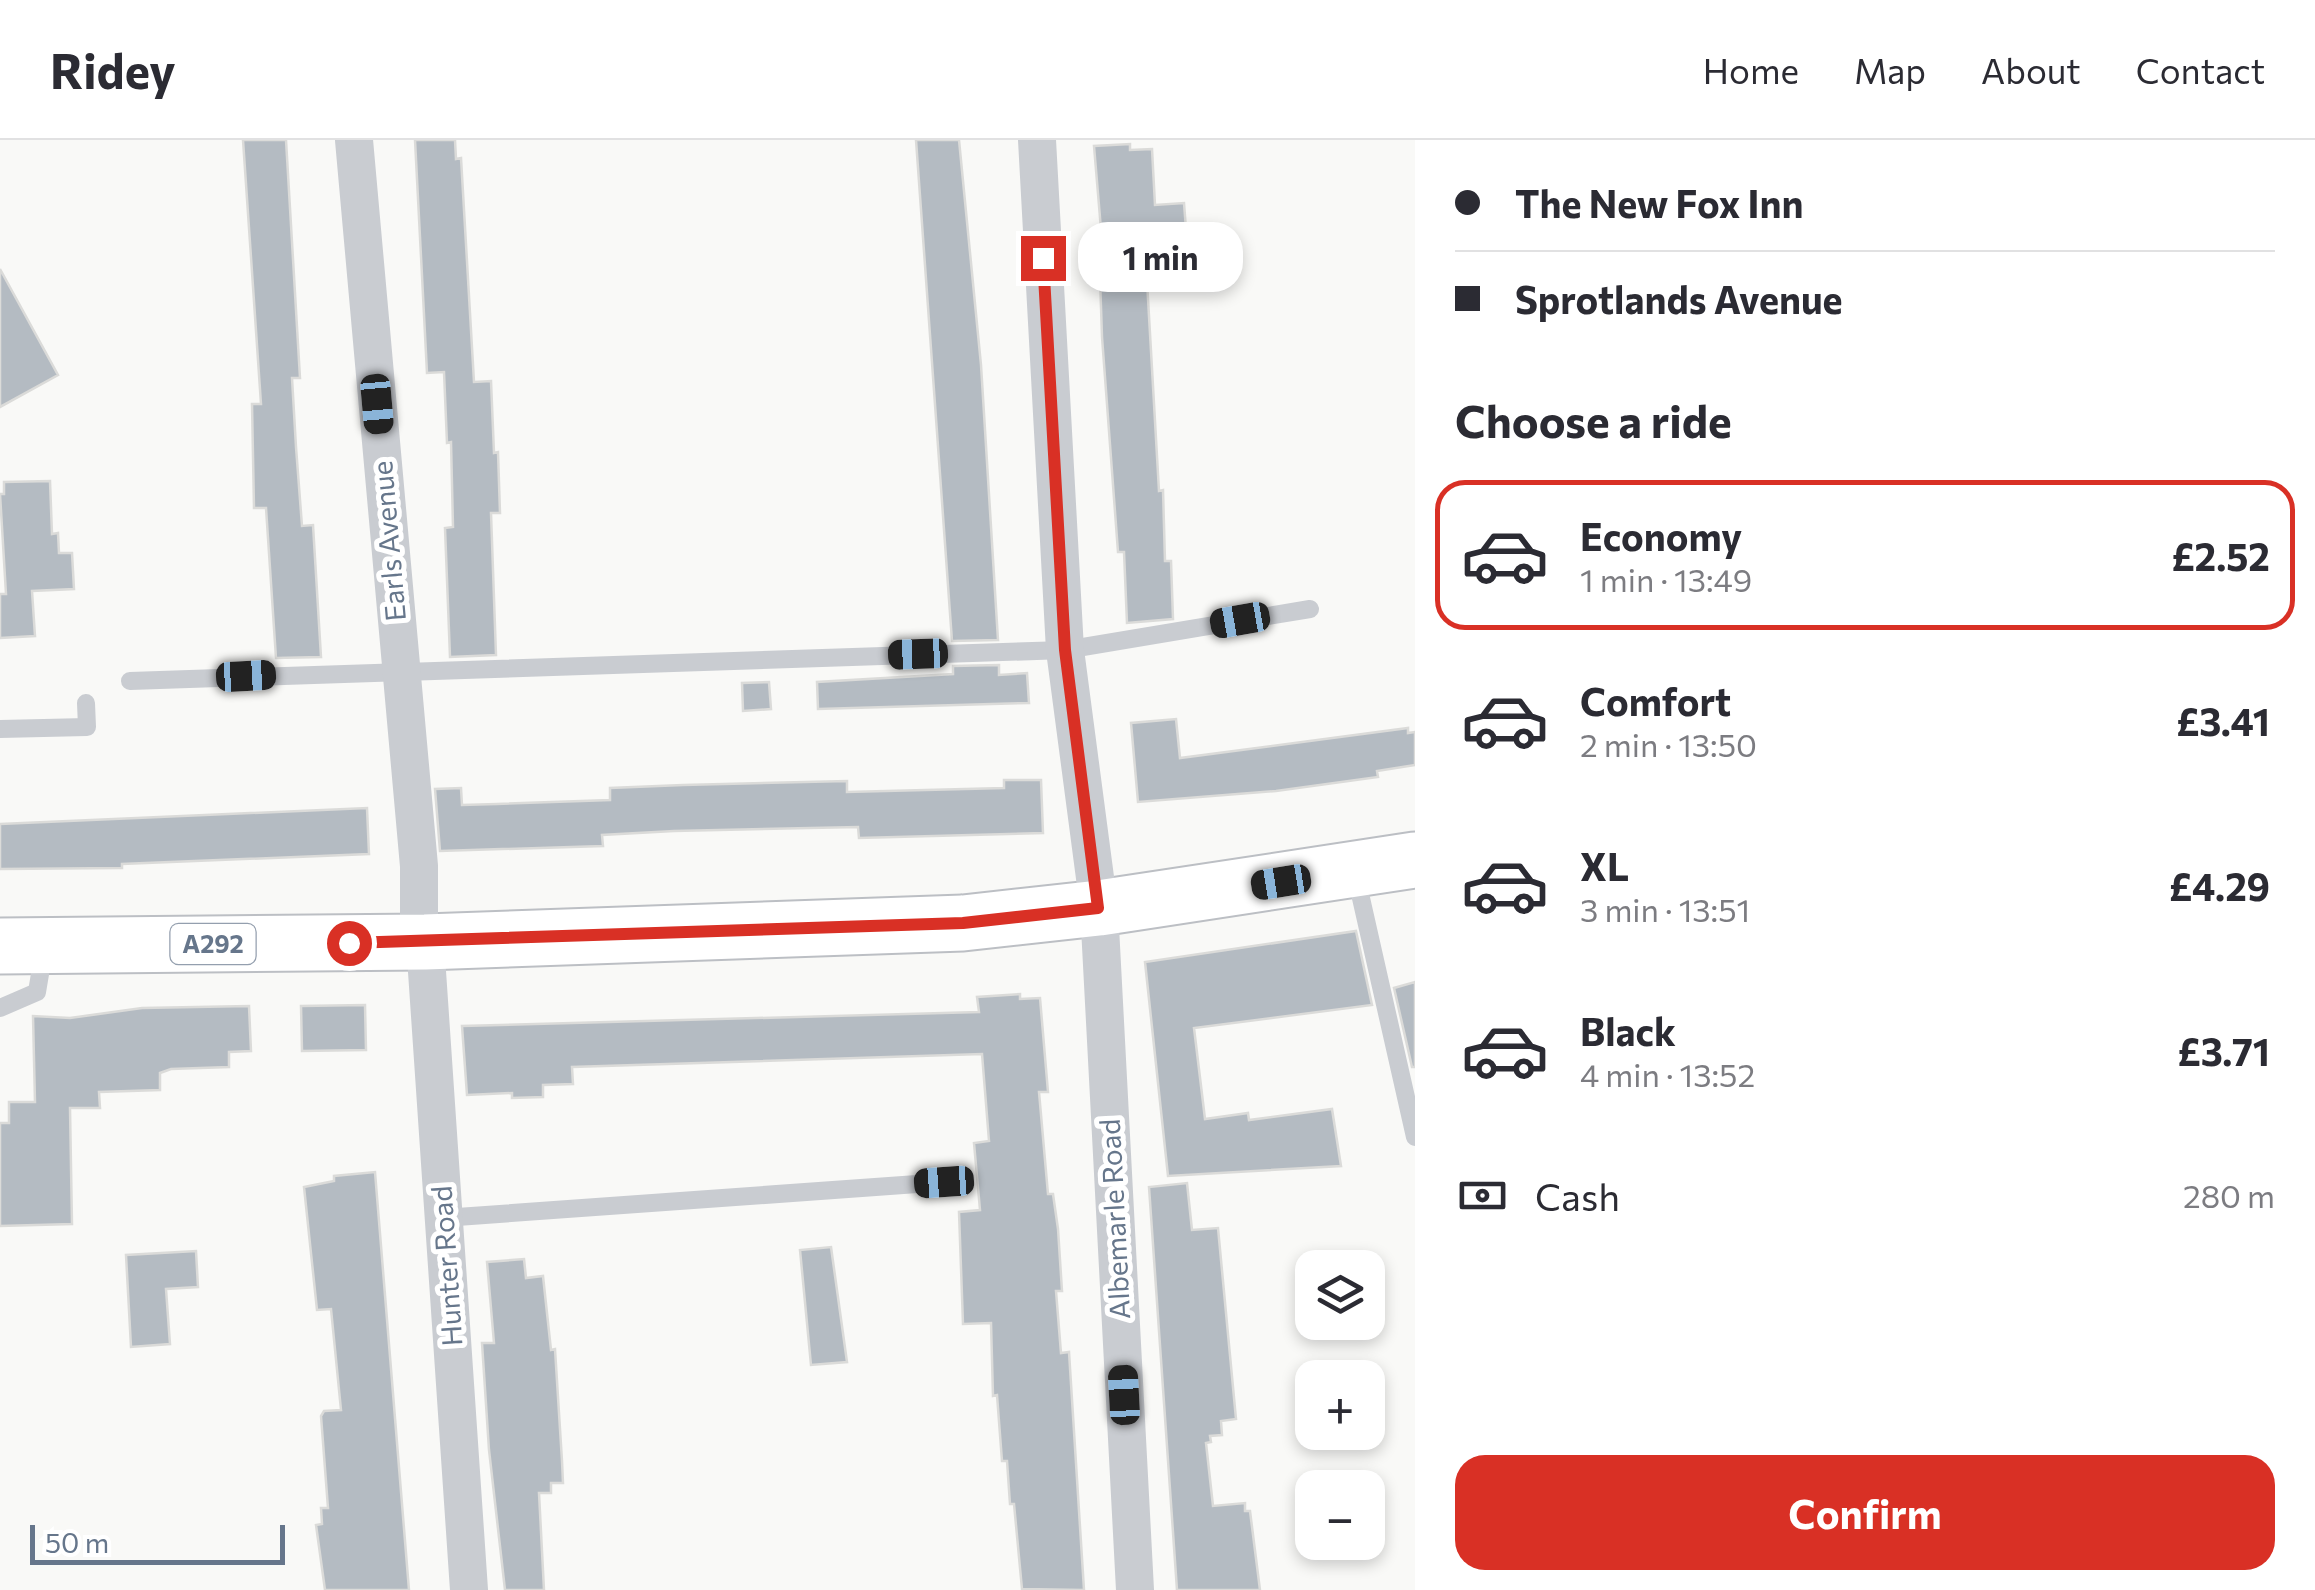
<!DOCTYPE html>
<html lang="en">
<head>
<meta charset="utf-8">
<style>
	:root { --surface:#fff; --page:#f2f2f3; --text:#2b2b33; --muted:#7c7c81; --line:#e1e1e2; --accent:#d93025 }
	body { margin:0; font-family:Commissioner,sans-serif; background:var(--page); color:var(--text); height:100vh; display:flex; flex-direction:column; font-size:38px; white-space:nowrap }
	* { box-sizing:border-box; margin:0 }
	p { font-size:32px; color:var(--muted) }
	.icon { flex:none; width:55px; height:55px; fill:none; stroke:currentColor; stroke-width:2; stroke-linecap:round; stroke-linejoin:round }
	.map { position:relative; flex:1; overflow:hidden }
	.panel { display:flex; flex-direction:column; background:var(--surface); width:900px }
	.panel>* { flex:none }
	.hud { display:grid; align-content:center; height:220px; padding:0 40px; background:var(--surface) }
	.tools { position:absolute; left:1295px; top:1110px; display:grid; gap:20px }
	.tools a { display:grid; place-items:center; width:90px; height:90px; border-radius:20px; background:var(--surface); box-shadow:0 5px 15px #0003; font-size:50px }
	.scale { position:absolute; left:30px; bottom:25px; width:255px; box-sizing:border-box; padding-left:10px; border:5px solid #66768b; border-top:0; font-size:28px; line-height:35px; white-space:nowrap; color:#66768b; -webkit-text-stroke:8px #fff; paint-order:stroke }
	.end { position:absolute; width:45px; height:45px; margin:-22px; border:12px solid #d93025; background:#fff; box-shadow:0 0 0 5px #fff }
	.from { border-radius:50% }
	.bubble { position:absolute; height:70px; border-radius:30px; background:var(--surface); box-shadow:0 5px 15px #0003; font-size:32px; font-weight:700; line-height:70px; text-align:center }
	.car { position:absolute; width:30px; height:60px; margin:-30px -15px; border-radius:12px; box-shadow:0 0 8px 2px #0007; background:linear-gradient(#222 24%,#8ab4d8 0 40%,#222 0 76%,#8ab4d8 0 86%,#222 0) }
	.hud b { display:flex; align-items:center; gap:35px; height:95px; font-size:38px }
	.hud b+b { border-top:2px solid var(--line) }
	.hud i { width:25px; height:25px; background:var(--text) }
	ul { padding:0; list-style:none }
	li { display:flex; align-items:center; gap:30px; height:150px; margin:0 20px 15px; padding:0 20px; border:5px solid transparent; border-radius:30px }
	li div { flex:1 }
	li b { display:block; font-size:38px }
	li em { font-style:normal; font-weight:700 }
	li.selected { border-color:var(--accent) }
	li>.icon { width:90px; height:90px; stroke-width:1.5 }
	h2 { padding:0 40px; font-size:45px; line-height:120px }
	.pay { display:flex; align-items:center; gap:25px; height:110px; padding:0 40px; font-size:38px }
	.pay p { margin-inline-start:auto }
	.cta { display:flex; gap:20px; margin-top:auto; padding:20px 40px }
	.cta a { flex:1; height:115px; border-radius:30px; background:var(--accent); color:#fff; font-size:40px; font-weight:700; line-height:115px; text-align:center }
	header { display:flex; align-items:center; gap:60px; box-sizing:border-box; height:140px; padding:0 50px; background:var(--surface); border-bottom:2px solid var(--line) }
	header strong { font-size:48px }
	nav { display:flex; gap:55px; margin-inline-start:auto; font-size:35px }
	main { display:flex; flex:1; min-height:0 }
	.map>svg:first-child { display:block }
	.building { fill:#b4bbc2; stroke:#dbdbd9; stroke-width:2.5 }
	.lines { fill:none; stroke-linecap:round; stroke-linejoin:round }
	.primary-casing { stroke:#bcbfc4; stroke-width:59 }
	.lane { stroke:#c9ccd1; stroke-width:18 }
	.street { stroke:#c9ccd1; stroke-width:38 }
	.primary { stroke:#fff; stroke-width:55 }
	.route { stroke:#d93025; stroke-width:12 }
	.labels { text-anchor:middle; stroke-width:10; stroke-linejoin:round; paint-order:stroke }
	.shield { fill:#fff; stroke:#949fae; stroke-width:2.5 }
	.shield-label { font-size:25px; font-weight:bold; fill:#66768b }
	.street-label { font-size:28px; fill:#66768b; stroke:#fff }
</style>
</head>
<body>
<header>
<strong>Ridey</strong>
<nav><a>Home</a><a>Map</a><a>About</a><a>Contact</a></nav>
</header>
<main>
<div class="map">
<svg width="1415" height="1450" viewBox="0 0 1415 1450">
	<rect width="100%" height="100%" fill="#f9f9f7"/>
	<path class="building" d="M243 0H286L300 238H292L296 307 302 386 313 385 321 517 276 518 266 368H254L252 264H261Z
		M415 0H455L456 19 461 18 474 242 491 241 494 313 498 312 500 373H491L496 515 450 517 445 388 453 387 451 302 447 303 444 232 427 233Z
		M916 0H959L981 225 998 500 952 501Z
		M1130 4V10L1152 9 1155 65 1184 63 1187 102 1145 106 1159 351 1163 350 1165 421H1171L1173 479 1127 483 1124 412H1118L1102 197 1100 138 1105 137 1094 6Z
		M0 129 58 235 0 267Z
		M50 341 52 394 58 393 59 413H72L74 449 32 451 35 496 0 498V454H6L0 354H4V342Z
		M999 525V535L1027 533 1029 563 818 569 817 542 953 534V526Z
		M769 542 771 569 743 571 742 543Z
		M1176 579 1180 618 1408 588V593L1415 592V625L1377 631 1378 637 1276 651 1138 662 1131 583Z
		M1004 640H1041L1043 693 859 698 858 687 674 691 602 695 603 706 440 711 435 649 461 648 462 665 497 664 610 660V648L683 645 847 641V652L1004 648Z
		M367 668 369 714 122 724V728L0 729V684Z
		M1356 791 1372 865 1194 888 1205 979 1248 973 1249 980 1332 969 1341 1026 1168 1036 1145 822Z
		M1415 842V927H1412L1394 848Z
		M1020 854V859L1040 858 1048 952H1039L1048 1054H1053L1058 1089 1062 1151H1056L1061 1213 1069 1212 1084 1450 1022 1449 1014 1364H1010L1007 1321H1002L997 1255 993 1256 991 1183 963 1184 959 1072 980 1070 974 1003 989 1001 982 914 572 927 573 944 543 945V957L512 958V953L467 955 462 886 979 872 977 857Z
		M365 865 366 910 302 911 301 866Z
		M249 866 251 911 229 912V927L171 929 160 933V950L99 952 100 968H70L72 1084 0 1086V983H9V962H35L33 876 70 878 142 868Z
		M375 1032 409 1450H325L316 1385 322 1384 321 1368H328L321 1276 324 1271 341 1270 331 1169 317 1170 304 1047 334 1041V1036Z
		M1187 1043 1192 1090 1218 1088 1236 1279 1221 1281 1222 1295 1210 1296 1211 1302 1206 1303 1213 1366 1245 1363V1371H1250L1260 1450H1177L1149 1047Z
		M831 1107 847 1222 811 1225 800 1110Z
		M196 1111 198 1147 166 1149 170 1204 131 1207 126 1115Z
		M524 1119 526 1138 543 1136 551 1210 555 1209 562 1321 563 1343H551V1353H539L544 1450H505L489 1310 482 1203H494L487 1122Z"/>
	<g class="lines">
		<defs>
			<path id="primary" d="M0 806 425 802 963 783 1099 768 1415 720"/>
		</defs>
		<use href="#primary" class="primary-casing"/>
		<path class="lane" d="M130 541 1065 510 1310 469
			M0 589 87 587 86 563
			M1356 736 1415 997
			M0 868 37 852 44 810
			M443 1078 945 1042"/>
		<path class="street" d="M354 0 419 726V777L425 802 469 1450
			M1037 0 1065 510 1099 768 1135 1450"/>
		<use href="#primary" class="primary"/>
	</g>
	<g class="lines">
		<path class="route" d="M349 803 963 783 1098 768 1065 510 1043 118"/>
	</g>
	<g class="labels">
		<rect class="shield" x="170.5" y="784" width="85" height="40" rx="8"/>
		<g class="shield-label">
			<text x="213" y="813">A292</text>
		</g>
		<g class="street-label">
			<text transform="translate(389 401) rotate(-95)" y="10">Earls Avenue</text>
			<text transform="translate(1115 1079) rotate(-93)" y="10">Albemarle Road</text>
			<text transform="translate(447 1126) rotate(-94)" y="10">Hunter Road</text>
		</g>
	</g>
</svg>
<div class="tools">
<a><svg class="icon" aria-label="layers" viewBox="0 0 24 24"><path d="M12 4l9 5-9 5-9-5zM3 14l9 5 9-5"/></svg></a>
<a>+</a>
<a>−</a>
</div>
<div class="scale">50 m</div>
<i class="end from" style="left:349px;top:803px"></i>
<i class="end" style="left:1043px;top:118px"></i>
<div class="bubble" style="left:1078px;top:82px;width:165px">1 min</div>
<i class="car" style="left:377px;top:264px;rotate:175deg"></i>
<i class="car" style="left:1240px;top:480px;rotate:260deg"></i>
<i class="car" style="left:918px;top:514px;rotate:268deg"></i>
<i class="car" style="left:246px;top:536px;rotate:87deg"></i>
<i class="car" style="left:1281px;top:742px;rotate:261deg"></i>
<i class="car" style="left:944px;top:1042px;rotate:266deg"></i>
<i class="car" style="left:1124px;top:1255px;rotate:357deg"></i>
</div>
<section class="panel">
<div class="hud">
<b><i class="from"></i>The New Fox Inn</b>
<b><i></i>Sprotlands Avenue</b>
</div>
<h2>Choose a ride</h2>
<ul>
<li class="selected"><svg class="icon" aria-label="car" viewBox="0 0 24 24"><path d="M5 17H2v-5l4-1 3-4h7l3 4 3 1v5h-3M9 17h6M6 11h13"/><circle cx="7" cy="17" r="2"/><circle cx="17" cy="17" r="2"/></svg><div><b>Economy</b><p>1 min · 13:49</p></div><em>£2.52</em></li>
<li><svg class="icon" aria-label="car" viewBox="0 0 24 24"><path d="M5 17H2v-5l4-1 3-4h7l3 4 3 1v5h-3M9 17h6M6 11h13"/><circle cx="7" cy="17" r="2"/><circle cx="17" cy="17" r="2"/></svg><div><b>Comfort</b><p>2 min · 13:50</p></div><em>£3.41</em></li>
<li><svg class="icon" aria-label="car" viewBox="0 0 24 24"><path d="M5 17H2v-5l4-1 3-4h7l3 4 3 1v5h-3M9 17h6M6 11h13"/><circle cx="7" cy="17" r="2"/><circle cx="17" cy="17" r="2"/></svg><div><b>XL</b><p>3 min · 13:51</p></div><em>£4.29</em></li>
<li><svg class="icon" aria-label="car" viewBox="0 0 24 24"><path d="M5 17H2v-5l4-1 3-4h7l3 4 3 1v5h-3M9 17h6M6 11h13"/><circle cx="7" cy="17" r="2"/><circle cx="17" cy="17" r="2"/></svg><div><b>Black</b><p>4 min · 13:52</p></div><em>£3.71</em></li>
</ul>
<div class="pay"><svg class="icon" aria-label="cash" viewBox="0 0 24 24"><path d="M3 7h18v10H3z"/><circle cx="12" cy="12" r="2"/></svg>Cash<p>280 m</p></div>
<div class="cta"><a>Confirm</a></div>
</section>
</main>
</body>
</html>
